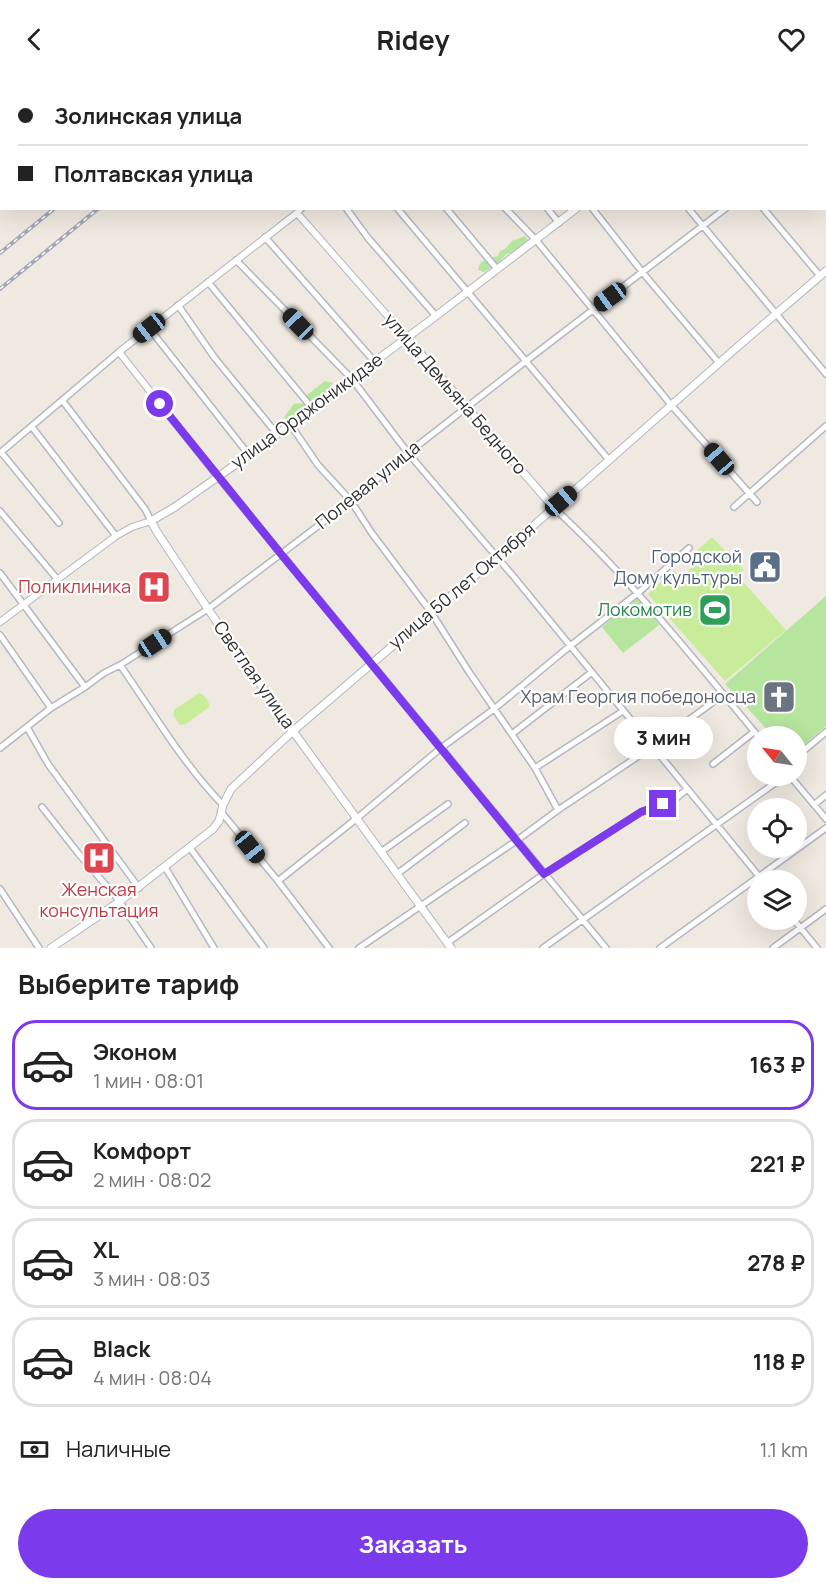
<!DOCTYPE html>
<html lang="ru">
<head>
<meta charset="utf-8">
<style>
	:root { --surface:#fff; --page:#f2f2f2; --text:#222; --muted:#767676; --line:#e0e0e0; --accent:#7c3aed }
	body { margin:0; font-family:Manrope,sans-serif; background:var(--page); color:var(--text); height:100vh; display:flex; flex-direction:column; font-size:22px; white-space:nowrap }
	* { box-sizing:border-box; margin:0 }
	p { font-size:20px; color:var(--muted) }
	.icon { flex:none; width:33px; height:33px; fill:none; stroke:currentColor; stroke-width:2; stroke-linecap:round; stroke-linejoin:round }
	.map { position:relative; height:870px; overflow:hidden }
	.drawer { display:flex; flex-direction:column; background:var(--surface); flex:1 }
	.drawer>* { flex:none }
	.banner { position:absolute; left:0px; top:0px; width:826px; height:132px; box-shadow:0 6px 24px #0002; display:grid; align-content:center; height:132px; padding:0 18px; background:var(--surface) }
	.needle { width:39px; rotate:300deg }
	.controls { position:absolute; left:747px; top:648px; display:grid; gap:12px }
	.controls a { display:grid; place-items:center; width:60px; height:60px; border-radius:50%; background:var(--surface); box-shadow:0 6px 24px #0002; font-size:30px }
	.end { position:absolute; width:27px; height:27px; margin:-14px; border:8px solid #7c3aed; background:#fff; box-shadow:0 0 0 3px #fff }
	.from { border-radius:50% }
	.bubble { position:absolute; height:42px; border-radius:21px; background:var(--surface); box-shadow:0 6px 24px #0002; font-size:20px; font-weight:700; line-height:42px; text-align:center }
	.car { position:absolute; width:18px; height:36px; margin:-18px -9px; border-radius:8px; box-shadow:0 0 4px 2px #0007; background:linear-gradient(#222 24%,#8ab4d8 0 40%,#222 0 76%,#8ab4d8 0 86%,#222 0) }
	.banner b { display:flex; align-items:center; gap:21px; height:57px; font-size:22px }
	.banner b+b { border-top:2px solid var(--line) }
	.banner i { width:15px; height:15px; background:var(--text) }
	ul { padding:0; list-style:none }
	li { display:flex; align-items:center; gap:18px; height:90px; margin:0 12px 9px; padding:0 6px; border:3px solid var(--line); border-radius:24px }
	li div { flex:1 }
	li b { display:block; font-size:22px }
	li em { font-style:normal; font-weight:700 }
	li.selected { border-color:var(--accent) }
	li>.icon { width:54px; height:54px; stroke-width:1.5 }
	h2 { padding:0 18px; font-size:27px; line-height:72px }
	.pay { display:flex; align-items:center; gap:15px; height:66px; padding:0 18px; font-size:22px }
	.pay p { margin-inline-start:auto }
	.button { display:flex; gap:12px; margin-top:auto; padding:12px 18px }
	.button a { flex:1; height:69px; border-radius:36px; background:var(--accent); color:#fff; font-size:24px; font-weight:700; line-height:69px; text-align:center }
	header { display:flex; justify-content:space-between; align-items:center; height:78px; padding:0 18px; background:var(--surface); font-size:27px; font-weight:700 }
	.map>svg:first-child { display:block }
	.green { fill:#b6e59e }
	.pitch { fill:#c9ec9a }
	.lines { fill:none; stroke-linecap:round; stroke-linejoin:round }
	.minor-casing { stroke:#b4b7c1; stroke-width:8 }
	.tertiary-casing { stroke:#b4b7c1; stroke-width:8 }
	.secondary-casing { stroke:#b4b7c1; stroke-width:9 }
	.minor { stroke:#fff; stroke-width:5 }
	.tertiary { stroke:#fff; stroke-width:6 }
	.secondary { stroke:#fff; stroke-width:7 }
	.rail-casing { stroke:#a3a6b8; stroke-width:4 }
	.rail { stroke:#fff; stroke-width:1.5; stroke-dasharray:4.5; stroke-linecap:butt }
	.route { stroke:#7c3aed; stroke-width:8 }
	.labels { text-anchor:middle; stroke-width:4.5; stroke-linejoin:round; paint-order:stroke }
	.street-label { font-size:18px; fill:#2e2e2e; stroke:#fff }
	.service-label { font-size:18px; fill:#4e5e75; stroke:#fff; text-anchor:end }
	.health-label { font-size:18px; fill:#be3a42; stroke:#fff; text-anchor:end }
	.leisure-label { font-size:18px; fill:#27864d; stroke:#fff; text-anchor:end }
	.worship-label { font-size:18px; fill:#5b616d; stroke:#fff; text-anchor:end }
</style>
</head>
<body>
<header><svg class="icon" aria-label="back" viewBox="0 0 24 24"><path d="M15 5l-7 7 7 7"/></svg>Ridey<svg class="icon" aria-label="heart" viewBox="0 0 24 24"><path d="M12 20l-8-8c-3-5 5-10 8-4 3-6 11-1 8 4z"/></svg></header>
<div class="map">
<svg width="826" height="870" viewBox="0 0 826 870">
	<rect width="100%" height="100%" fill="#efe9e1"/>
	<path class="green" d="M525 158 528 162 515 174 506 176 498 185 484 194 478 192 479 187 485 181 498 178 500 173 505 171 512 163Z
		M325 303 333 305 323 317 313 321 293 341 286 342 284 339 294 326 305 325 307 317Z
		M826 518V648L797 673 796 658H773L725 606Z
		M638 520 659 547 623 575 602 549Z"/>
	<path class="pitch" d="M711 460H713L744 492 738 498 786 552 725 603 648 516 674 492 681 499 700 482 694 475Z
		M199 615C205 617 210 624 209 629L186 646 180 647 173 638 174 632Z"/>
	<g class="lines">
		<defs>
			<path id="minor" d="M29 0V2
				M485 0 487 2
				M534 0 535 2
				M584 0 585 2
				M643 0 645 2
				M715 0 716 2
				M55 2 57 0
				M462 2 464 0
				M0 40 2 41
				M825 45 826 44
				M825 119 826 120
				M346 130 368 160 436 238
				M397 130 609 382
				M446 130 497 191
				M505 130 536 162 672 328 757 424
				M547 130 559 145
				M592 130 643 195 719 285
				M688 130 826 296
				M763 130 820 198
				M297 135 302 130
				M265 159 374 283
				M236 182 352 301 408 375 514 499 762 802
				M208 204 312 330
				M178 227 214 279 277 356
				M149 250 249 377
				M62 322 145 431 151 443
				M290 346 318 387 351 423 371 454 431 534 469 594 535 690 558 732
				M32 349 116 458
				M1 374 59 445
				M0 375 119 274
				M218 399 606 870
				M734 429 826 348
				M554 430C629 499 693 580 758 658
				M0 433 58 502
				M0 495 85 609
				M0 557 51 630
				M120 587C153 634 183 686 223 727
				M27 649 48 686 139 810
				M512 656 592 594
				M0 670 51 630 85 609 104 595 120 587 208 531 351 423 408 375 526 283 726 130
				M796 679 826 654
				M713 686 754 654
				M535 690 623 633
				M790 698 826 741
				M815 726 826 717
				M42 729 78 775 117 820 151 870
				M222 735 278 803 329 870
				M190 770 264 870
				M381 774 448 726
				M165 789 214 870
				M397 796 465 745
				M278 803 356 741 441 670 494 631 570 568 638 515 689 470
				M0 811 39 870
				M794 842 817 870
				M447 865 544 796 594 764 641 734 673 723 687 711
				M359 870 516 763 558 732 652 669 724 616
				M543 870 785 698
				M660 870 826 750
				M773 870 826 831"/>
			<path id="tertiary" d="M218 399 119 274 297 135 407 260
				M0 544 116 458 132 449 151 443"/>
			<path id="secondary" d="M21 2 23 0
				M745 2 747 0
				M0 21 2 20
				M407 260 554 430
				M51 870 119 824 213 751 219 743 223 727 231 711 293 653 582 406 735 271 826 193
				M451 870 290 649 208 531 157 454 151 443 175 429 249 377 436 238 577 130"/>
		</defs>
		<use href="#minor" class="minor-casing"/>
		<use href="#tertiary" class="tertiary-casing"/>
		<use href="#secondary" class="secondary-casing"/>
		<use href="#minor" class="minor"/>
		<use href="#tertiary" class="tertiary"/>
		<use href="#secondary" class="secondary"/>
		<defs>
			<path id="rail" d="M142 2 143 0
				M215 2 217 0
				M259 2 260 0
				M0 175 55 130
				M0 211 99 130"/>
		</defs>
		<use href="#rail" class="rail-casing"/>
		<use href="#rail" class="rail"/>
	</g>
	<g class="lines">
		<path class="route" d="M160 326 281 476 544 796 641 734 663 726"/>
	</g>
	<defs>
		<symbol id="civic-square" viewBox="-11 -11 22 22"><rect x="-9" y="-9" width="18" height="18" rx="4" fill="#5c6f8a" stroke="#fff"/><path d="M-.6-6.5H3V-4.5H.6V-3L4-1V1h2V6H-6V1h2V-1L-.6-3ZM-1.2 2.5V6h2.4V2.5Z" fill="#fff"/></symbol>
		<symbol id="hospital-square" viewBox="-11 -11 22 22"><rect x="-9" y="-9" width="18" height="18" rx="4" fill="#e0444e" stroke="#fff"/><path d="M-5-5h3v3.5h4V-5h3V5h-3V1.5h-4V5h-3Z" fill="#fff"/></symbol>
		<symbol id="stadium-square" viewBox="-11 -11 22 22"><rect x="-9" y="-9" width="18" height="18" rx="4" fill="#2e9e5b" stroke="#fff"/><path d="M0-5a6.5 5 0 1 0 0 10a6.5 5 0 1 0 0-10ZM-3.5-1.8h7v3.6h-7Z" fill="#fff"/></symbol>
		<symbol id="church-square" viewBox="-11 -11 22 22"><rect x="-9" y="-9" width="18" height="18" rx="4" fill="#6b7280" stroke="#fff"/><path d="M-1.2-6h2.4v3.5h3.3v2.4h-3.3V6h-2.4V-.1h-3.3v-2.4h3.3Z" fill="#fff"/></symbol>
	</defs>
	<g fill-rule="evenodd">
		<use href="#civic-square" x="746" y="470" width="38" height="38"/>
		<use href="#hospital-square" x="135" y="490" width="38" height="38"/>
		<use href="#stadium-square" x="696" y="513" width="38" height="38"/>
		<use href="#church-square" x="760" y="600" width="38" height="38"/>
		<use href="#hospital-square" x="80" y="761" width="38" height="38"/>
	</g>
	<g class="labels">
		<g class="street-label">
			<text transform="translate(455 316) rotate(49)" y="6">улица Демьяна Бедного</text>
			<text transform="translate(307 333) rotate(-36)" y="6">улица Орджоникидзе</text>
			<text transform="translate(368 407) rotate(-39)" y="6">Полевая улица</text>
			<text transform="translate(462 508) rotate(-40)" y="6">улица 50 лет Октября</text>
			<text transform="translate(254 597) rotate(55)" y="6">Светлая улица</text>
		</g>
		<g class="service-label">
			<text x="742" y="485">Городской<tspan x="742" dy="21">Дому культуры</tspan></text>
		</g>
		<g class="health-label">
			<text x="131" y="515">Поликлиника</text>
			<text x="99" y="818" text-anchor="middle">Женская<tspan x="99" dy="21">консультация</tspan></text>
		</g>
		<g class="leisure-label">
			<text x="692" y="538">Локомотив</text>
		</g>
		<g class="worship-label">
			<text x="756" y="625">Храм Георгия победоносца</text>
		</g>
	</g>
</svg>
<div class="controls">
<a><svg class="needle" viewBox="-14 -14 28 28"><path d="M0-13l5 13h-10z" fill="#e53935"/><path d="M0 13l5-13h-10z" fill="#767676"/></svg></a>
<a><svg class="icon" aria-label="locate" viewBox="0 0 24 24"><circle cx="12" cy="12" r="6"/><path d="M12 2v4M12 18v4M2 12h4M18 12h4"/></svg></a>
<a><svg class="icon" aria-label="layers" viewBox="0 0 24 24"><path d="M12 4l9 5-9 5-9-5zM3 14l9 5 9-5"/></svg></a>
</div>
<i class="end from" style="left:160px;top:326px"></i>
<i class="end" style="left:663px;top:726px"></i>
<div class="bubble" style="left:614px;top:639px;width:99px">3 мин</div>
<i class="car" style="left:610px;top:219px;rotate:234deg"></i>
<i class="car" style="left:298px;top:246px;rotate:316deg"></i>
<i class="car" style="left:149px;top:250px;rotate:232deg"></i>
<i class="car" style="left:719px;top:381px;rotate:319deg"></i>
<i class="car" style="left:561px;top:423px;rotate:50deg"></i>
<i class="car" style="left:155px;top:565px;rotate:57deg"></i>
<i class="car" style="left:250px;top:769px;rotate:141deg"></i>
<div class="banner">
<b><i class="from"></i>Золинская улица</b>
<b><i></i>Полтавская улица</b>
</div>
</div>
<section class="drawer">
<h2>Выберите тариф</h2>
<ul>
<li class="selected"><svg class="icon" aria-label="car" viewBox="0 0 24 24"><path d="M5 17H2v-5l4-1 3-4h7l3 4 3 1v5h-3M9 17h6M6 11h13"/><circle cx="7" cy="17" r="2"/><circle cx="17" cy="17" r="2"/></svg><div><b>Эконом</b><p>1 мин · 08:01</p></div><em>163 ₽</em></li>
<li><svg class="icon" aria-label="car" viewBox="0 0 24 24"><path d="M5 17H2v-5l4-1 3-4h7l3 4 3 1v5h-3M9 17h6M6 11h13"/><circle cx="7" cy="17" r="2"/><circle cx="17" cy="17" r="2"/></svg><div><b>Комфорт</b><p>2 мин · 08:02</p></div><em>221 ₽</em></li>
<li><svg class="icon" aria-label="car" viewBox="0 0 24 24"><path d="M5 17H2v-5l4-1 3-4h7l3 4 3 1v5h-3M9 17h6M6 11h13"/><circle cx="7" cy="17" r="2"/><circle cx="17" cy="17" r="2"/></svg><div><b>XL</b><p>3 мин · 08:03</p></div><em>278 ₽</em></li>
<li><svg class="icon" aria-label="car" viewBox="0 0 24 24"><path d="M5 17H2v-5l4-1 3-4h7l3 4 3 1v5h-3M9 17h6M6 11h13"/><circle cx="7" cy="17" r="2"/><circle cx="17" cy="17" r="2"/></svg><div><b>Black</b><p>4 мин · 08:04</p></div><em>118 ₽</em></li>
</ul>
<div class="pay"><svg class="icon" aria-label="cash" viewBox="0 0 24 24"><path d="M3 7h18v10H3z"/><circle cx="12" cy="12" r="2"/></svg>Наличные<p>1.1 km</p></div>
<div class="button"><a>Заказать</a></div>
</section>
</body>
</html>
